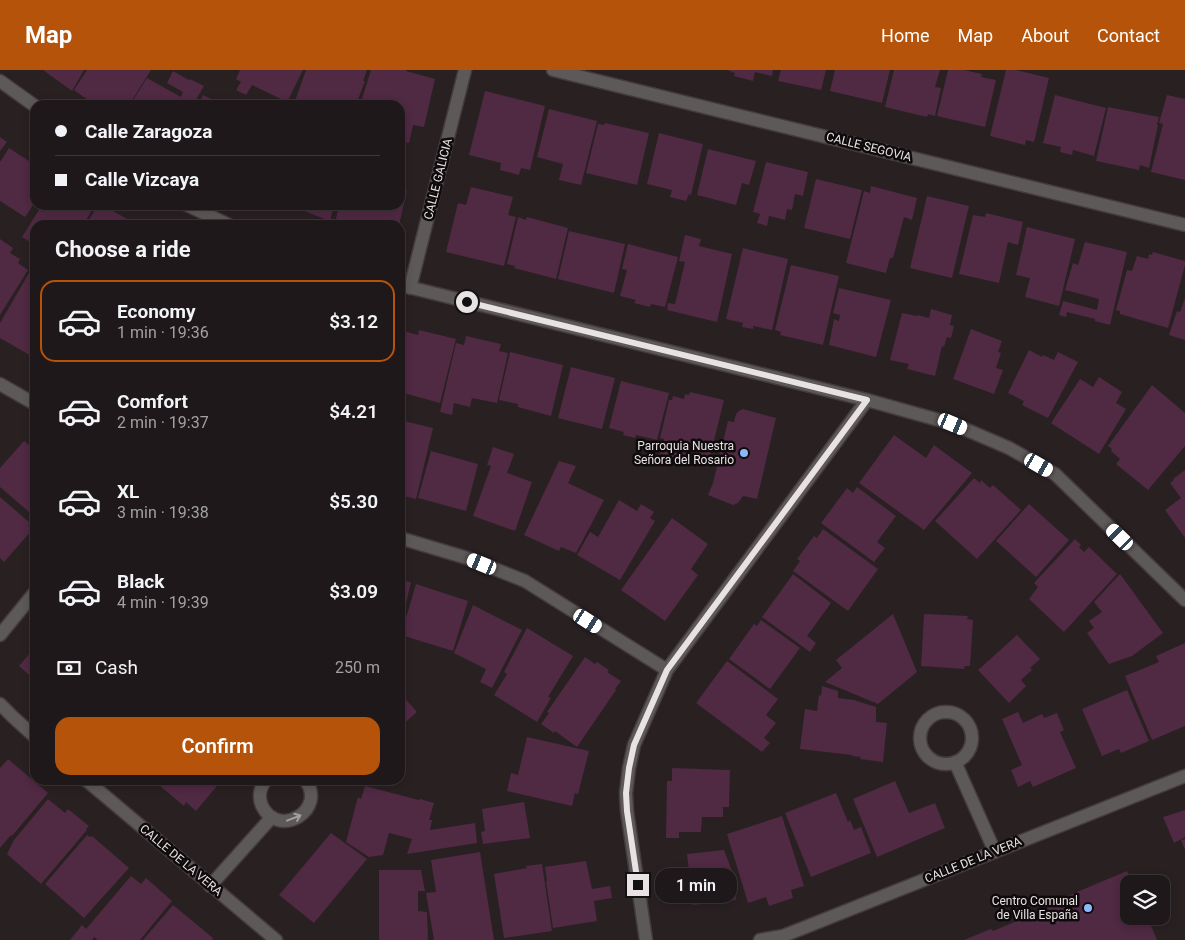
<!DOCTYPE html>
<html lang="en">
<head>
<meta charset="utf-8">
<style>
	:root { --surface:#1f181a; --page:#2c2527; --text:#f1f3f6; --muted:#a1a0a2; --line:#3c3739; --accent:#b45309 }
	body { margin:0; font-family:Roboto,sans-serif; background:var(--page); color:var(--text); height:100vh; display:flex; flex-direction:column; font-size:19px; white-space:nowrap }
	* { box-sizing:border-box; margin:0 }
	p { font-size:16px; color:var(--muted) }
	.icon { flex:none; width:28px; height:28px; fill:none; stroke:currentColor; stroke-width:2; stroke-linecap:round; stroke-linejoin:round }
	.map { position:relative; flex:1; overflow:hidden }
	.panel { position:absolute; left:30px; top:150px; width:375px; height:565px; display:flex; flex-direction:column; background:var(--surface); border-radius:15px; box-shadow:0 2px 8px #0003,0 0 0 1px var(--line) }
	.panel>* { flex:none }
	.guide { position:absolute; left:30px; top:30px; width:375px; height:110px; border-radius:15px; box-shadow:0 2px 8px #0003,0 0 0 1px var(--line); display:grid; align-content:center; height:110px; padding:0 25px; background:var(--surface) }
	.tools { position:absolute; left:1120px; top:805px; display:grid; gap:10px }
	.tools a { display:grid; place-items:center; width:50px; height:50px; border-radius:10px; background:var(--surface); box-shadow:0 2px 8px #0003,0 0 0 1px var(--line); font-size:25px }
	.end { position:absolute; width:22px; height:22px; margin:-11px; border:6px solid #e9e2e4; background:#111; box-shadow:0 0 0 2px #111 }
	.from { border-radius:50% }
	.bubble { position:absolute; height:35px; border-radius:15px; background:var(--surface); box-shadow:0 2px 8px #0003,0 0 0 1px var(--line); font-size:16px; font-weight:600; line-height:35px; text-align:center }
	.car { position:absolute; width:15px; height:30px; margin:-15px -8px; border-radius:6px; box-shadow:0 0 4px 1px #0007; background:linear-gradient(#fff 24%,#345 0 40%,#fff 0 76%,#345 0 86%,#fff 0) }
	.guide b { display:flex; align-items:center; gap:18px; height:48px; font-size:19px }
	.guide b+b { border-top:1px solid var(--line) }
	.guide i { width:12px; height:12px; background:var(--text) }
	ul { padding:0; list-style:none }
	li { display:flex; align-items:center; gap:15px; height:82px; margin:0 10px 8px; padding:0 15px; border:2px solid transparent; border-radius:15px }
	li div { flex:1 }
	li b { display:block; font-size:19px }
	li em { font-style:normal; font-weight:600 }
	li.active { border-color:var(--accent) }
	li>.icon { width:45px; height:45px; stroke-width:1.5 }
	h2 { padding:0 25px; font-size:22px; line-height:60px }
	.pay { display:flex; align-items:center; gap:12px; height:55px; padding:0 25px; font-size:19px }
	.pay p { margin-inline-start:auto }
	.button { display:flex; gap:10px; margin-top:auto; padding:10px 25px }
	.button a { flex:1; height:58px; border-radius:15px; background:var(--accent); color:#fff; font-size:20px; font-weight:600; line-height:58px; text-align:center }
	header { display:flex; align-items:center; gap:30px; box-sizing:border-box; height:70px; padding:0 25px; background:var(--accent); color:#fff }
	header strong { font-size:24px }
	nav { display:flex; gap:28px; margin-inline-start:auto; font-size:18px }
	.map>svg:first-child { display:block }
	.building { fill:#502943 }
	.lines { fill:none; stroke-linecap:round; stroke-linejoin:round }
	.minor-casing { stroke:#443b3d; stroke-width:15 }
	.minor { stroke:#5e5959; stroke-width:12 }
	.oneway { stroke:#a49e9e }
	.route { stroke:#e9e2e4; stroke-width:6 }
	.poi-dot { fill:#8db9fc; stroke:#0f0b0c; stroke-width:2 }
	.labels { text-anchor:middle; stroke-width:5; stroke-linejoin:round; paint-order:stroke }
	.street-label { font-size:12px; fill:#e9e2e4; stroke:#0f0b0c }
	.poi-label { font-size:12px; fill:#e9e2e4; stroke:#0f0b0c; text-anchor:end }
</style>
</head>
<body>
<header>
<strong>Map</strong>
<nav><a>Home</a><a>Map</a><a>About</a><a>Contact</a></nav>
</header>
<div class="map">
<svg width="1185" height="870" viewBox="0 0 1185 870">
	<rect width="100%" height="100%" fill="#292022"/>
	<path class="building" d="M43 0H84L72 21Z
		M87 0H151L129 35H95L74 20Z
		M240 0H303L287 32 252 15 246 25 236 20 241 12 236 9Z
		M306 0H367L363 11H365L356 35H307L295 31Z
		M371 0H406V1L435 9 424 57 413 55 409 73 400 71V35H360Z
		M727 0H773L772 6 755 2 753 11 734 6 735 3Z
		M781 0H826L821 20 778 11Z
		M835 0H890L882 33 830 21Z
		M894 0H940L935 17 941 18 935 46 928 44 927 47 885 37Z
		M948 0H964L982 4 981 7 996 10 985 57 937 46Z
		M1006 0H1016L1049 8 1034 72 1026 70 1025 75 990 66Z
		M173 1 189 10 190 9 204 16 193 35H188L186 34 185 35H130L147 8 181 27 183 22 167 13Z
		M485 21 545 36 530 100 521 98 519 105 500 100 501 93 469 85Z
		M203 25 224 35H198Z
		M1055 25 1106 38 1094 86 1073 80 1072 85 1060 82 1061 77 1043 73Z
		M1167 25 1185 29V110L1151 102 1163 54 1159 53Z
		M1108 37 1159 47 1157 55H1158L1149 98 1140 95 1139 100 1096 91Z
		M549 39 597 51 581 115 559 110 563 94 537 87Z
		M605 53 649 63 637 115 586 103 598 54 604 55Z
		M659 63 703 74 691 125 689 124 686 131 670 127 672 120 647 114Z
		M0 67 7 72 0 81Z
		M9 78 35 95V132L25 147 0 131V92Z
		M708 79 756 91 749 115 742 113 736 135 697 125Z
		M766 92 808 102 803 126 795 124 792 140 787 139 785 150 769 146 767 156 757 153 760 144 753 142Z
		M816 109 862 120 850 169 804 158Z
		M871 116 917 128 912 150 904 147 893 188H890L886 203 846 193 864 121 870 123Z
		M471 117 513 127 508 145 516 147 504 196 446 182 458 133 466 135Z
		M400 119 407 121 399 155H342L335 153 339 135H400Z
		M927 126 969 136 952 208 910 198Z
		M42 135H95L83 155H35V175L22 167Z
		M98 135H103L137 155H86Z
		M289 135H334L330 151Z
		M986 143 1023 152 1018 175 1008 172 999 213 959 204 973 145 985 147Z
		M518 147 526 150 527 147 568 158 556 209 514 198 515 196 507 194Z
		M1027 157 1075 169 1059 236 1025 227 1030 208 1016 205Z
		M569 161 625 174 614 223 558 209Z
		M685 165 701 169 699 176 732 184 717 252 667 240 668 233 675 234 685 192 679 191Z
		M0 169 13 178 10 183 20 189 18 193 28 200 0 245Z
		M1085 172 1127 182 1110 255 1095 251V249L1067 242 1066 247 1059 245 1063 231 1097 240 1099 229 1065 220 1073 193 1078 195Z
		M628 174 678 187 665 237 651 234 650 237 634 233 636 230 620 226 627 200 622 199Z
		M743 178 788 189 772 260 753 256V259L742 257 743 253 726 249Z
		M1153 182 1185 191V195L1168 258 1120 244V241L1116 240 1127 200 1132 201 1137 186 1148 189 1149 184 1152 185Z
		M791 195 839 206 823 275 780 265 781 262 775 260Z
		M29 203 35 206V283L33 287 0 268V253Z
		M839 218 891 230 876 287 829 275 834 249 839 251 840 245 833 243Z
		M1185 228V270L1169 265 1177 241 1180 242Z
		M931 239 952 245 950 255 954 256 951 268 947 267 944 277 942 276 935 306 907 299 909 294 890 290 902 243 917 246V245L929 248Z
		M971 259 1002 271 998 282 1001 283 996 298 1003 300 994 324 953 309Z
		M419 260 456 269 440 333 400 322V272L403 261 418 265Z
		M466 266 501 274 499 281 508 283 497 333 472 328 470 337 454 333 452 345 440 342 456 273 464 275Z
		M1029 280 1042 287 1043 285 1054 290 1058 282 1078 292 1048 348 1022 335 1024 331 1008 323Z
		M510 282 563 295 551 346 518 337V334L499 330Z
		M571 297 615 308 602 359 558 348Z
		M1099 307 1122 322 1116 333 1126 339 1099 384 1051 353 1080 309 1093 317Z
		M621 311 669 323 657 370 636 365 635 368 623 365 624 362 609 358Z
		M1152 315 1185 343V376L1148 420 1116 394 1120 389 1111 381 1112 379 1108 376Z
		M690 322 724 330 709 391 700 389 698 394 660 384 664 369 660 368 669 330H672L673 326 684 329 685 324 689 325Z
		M743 339 776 348 757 429 743 426 738 433 733 435 708 425 713 413 728 351 734 352 736 344 739 341Z
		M400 350 433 358 416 429 404 426 403 429H400Z
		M894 365 926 388 934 375 972 403 924 460 859 413Z
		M24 371 35 380V447L0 417V398Z
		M493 377 514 384 507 403 532 412 515 461 473 446 491 396 487 395Z
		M431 381 478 394 466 441 418 428Z
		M559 391 576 396 568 413 604 430 576 483 561 477 559 481 524 465Z
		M1185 400V468L1165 440 1181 428 1170 413 1174 410 1173 409Z
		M974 408 980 413 981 410 990 418 993 415 1021 440 977 489 935 451Z
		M857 417 896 446 877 472 885 478 874 492 821 453 847 418 853 423Z
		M0 427 30 453 28 456 32 460 4 492 0 488Z
		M619 430 637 441 641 434 654 442 650 448 655 451 620 510 577 485 590 462 598 467Z
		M1029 434 1069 470 1036 507 996 471Z
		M672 448 708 474 691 499 698 505 665 551 621 520Z
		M823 459 878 499 848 541 793 501 800 491 797 489 814 466 817 468Z
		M1075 469 1081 475 1079 477 1084 482 1089 477 1117 504 1064 562 1029 529 1038 517 1034 513Z
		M793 504 831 533 807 566 816 573 810 582 762 547Z
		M1120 504 1163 563 1132 586 1109 594 1087 563 1094 558 1089 551 1102 542 1094 532Z
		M400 510 411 512 405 538 400 537Z
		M416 514 468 531 453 581 401 565Z
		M473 535 522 560 492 618 480 612 486 599 454 583Z
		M893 544 917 602 878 634 825 612 842 598 836 590Z
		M924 544 968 546 967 549 973 550 970 596H965L964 599 921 596Z
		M761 550 800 578 770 619 729 589 754 554 757 556Z
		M527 558 573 586 548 627 551 628 537 652 494 625 507 604 504 602Z
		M1017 565 1040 589 1030 598 1032 600 1021 610 1026 616 1009 633 978 600Z
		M1185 573V656L1152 670 1125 606 1159 592 1156 586Z
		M35 577V610L19 596Z
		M585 587 595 594 597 592 609 600 607 602 621 611 615 619 616 620 577 677 555 661 554 663 541 654 549 643 547 642Z
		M727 591 778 629 766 645 776 653 764 668 770 673 762 682 696 633Z
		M822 616 838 621V628L854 630 876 637V652L887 653 883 692 860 689 861 687 852 686V685L800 679 805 639 817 641 819 625 821 626Z
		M1127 620 1149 671 1121 683 1119 679 1102 686 1082 639Z
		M400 623 417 642 400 657Z
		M1018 642 1023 653 1042 644 1044 648 1057 643 1064 660 1060 662 1076 698 1033 717 1030 711 1018 717 1011 700 1022 695 1002 649Z
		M527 667 589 681 578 724 575 723 572 736 507 721 511 703 518 705Z
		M8 689 48 723 12 766 11 765 0 778V698Z
		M672 698 730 700 729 737H723V747H702L701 762H679V768H666L667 711H672Z
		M153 710H222L196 741 186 732 184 736Z
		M895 711 909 743 935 733 945 758 877 787 853 729Z
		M365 716 419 730 420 729 434 733 429 750H432L430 760 475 753 477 773 407 784 412 769 389 763 383 785 369 787 346 772 358 727 361 729Z
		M836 723 848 752 850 750 854 760 861 757 871 783 811 807 785 743Z
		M48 729 65 743 68 739 89 756 86 759 87 760 41 814 7 784 14 770Z
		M524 732 530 768 483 774 481 762 485 761 482 739Z
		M1185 740V767L1174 773 1163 747Z
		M782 746 804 816 791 820 793 828 769 836 766 827 748 833 727 764Z
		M331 763 367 789 314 853 279 825Z
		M87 765 90 767 92 766 129 798 84 848 45 814Z
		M1185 769V780L1181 770Z
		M724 780 734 806 736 830 693 835 687 784Z
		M480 782 494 870H434L426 823 436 822 431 790Z
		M586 791 592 819 610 816 612 828 594 831 597 851 553 858 546 811H547L545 797Z
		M542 794 552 861 504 868 494 804 527 798 526 796Z
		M379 800H421L425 821H418V841L427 842 428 870H379Z
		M1127 801 1133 814H1129V846H1147L1157 870H964L991 859 993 861 1066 830 1065 827Z
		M131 806 141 814 146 808 172 831 140 870H98L94 867 92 870H70L82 855 86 859Z
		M173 835 213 868 212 870H143Z"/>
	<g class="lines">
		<defs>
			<path id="minor" d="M553 0 1185 155
				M0 11 35 36
				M187 135 229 155
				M400 215 867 330 953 354 1009 378 1055 404 1185 530
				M410 218 465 0
				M0 314 35 334
				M400 468 467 488 525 511 667 600
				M0 565 35 522
				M0 634 13 647 35 667
				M920 668a26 26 0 1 1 52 0a26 26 0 1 1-52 0Z
				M955 692 995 782
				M86 710 276 870
				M266 710C260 717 258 727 262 736 279 770 328 739 305 710
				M210 816 272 747
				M646 870 627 741 626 723 629 698 634 675 667 600 867 330
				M760 870 783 866 1185 706"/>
		</defs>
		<use href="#minor" class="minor-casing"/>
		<use href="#minor" class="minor"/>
	</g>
	<defs><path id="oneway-shaft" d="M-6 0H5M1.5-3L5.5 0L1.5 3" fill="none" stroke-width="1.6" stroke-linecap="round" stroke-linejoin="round" transform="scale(1.25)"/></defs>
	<use class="oneway" href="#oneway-shaft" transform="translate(294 748) rotate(-21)"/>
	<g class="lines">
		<path class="route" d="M467 232 867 330 667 600 634 675 629 698 626 723 627 741 638 815"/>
	</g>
	<g class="poi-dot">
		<circle cx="744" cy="383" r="5"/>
		<circle cx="1088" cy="838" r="5"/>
	</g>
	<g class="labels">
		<g class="street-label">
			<text transform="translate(869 77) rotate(14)" y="4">CALLE SEGOVIA</text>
			<text transform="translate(438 109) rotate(-76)" y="4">CALLE GALICIA</text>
			<text transform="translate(181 790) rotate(40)" y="4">CALLE DE LA VERA</text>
			<text transform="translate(973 790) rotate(-22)" y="4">CALLE DE LA VERA</text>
		</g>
		<g class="poi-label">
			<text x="734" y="380">Parroquia Nuestra<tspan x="734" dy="14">Señora del Rosario</tspan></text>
			<text x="1078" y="835">Centro Comunal<tspan x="1078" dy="14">de Villa España</tspan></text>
		</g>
	</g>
</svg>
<div class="tools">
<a><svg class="icon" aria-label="layers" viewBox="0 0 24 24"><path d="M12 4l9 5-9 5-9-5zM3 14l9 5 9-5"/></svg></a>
</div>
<i class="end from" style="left:467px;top:232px"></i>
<i class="end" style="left:638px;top:815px"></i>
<div class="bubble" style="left:655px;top:798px;width:82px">1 min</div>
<i class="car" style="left:953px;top:354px;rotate:113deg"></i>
<i class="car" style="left:1039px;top:395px;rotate:120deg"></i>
<i class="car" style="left:1120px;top:467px;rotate:314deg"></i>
<i class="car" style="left:482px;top:494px;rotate:292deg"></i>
<i class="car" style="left:588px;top:551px;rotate:122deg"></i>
<div class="guide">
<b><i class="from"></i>Calle Zaragoza</b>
<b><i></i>Calle Vizcaya</b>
</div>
<section class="panel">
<h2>Choose a ride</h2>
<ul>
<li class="active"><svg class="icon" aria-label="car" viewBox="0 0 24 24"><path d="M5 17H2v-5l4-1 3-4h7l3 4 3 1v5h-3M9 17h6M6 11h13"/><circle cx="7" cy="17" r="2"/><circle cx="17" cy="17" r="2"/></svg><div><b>Economy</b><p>1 min · 19:36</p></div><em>$3.12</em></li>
<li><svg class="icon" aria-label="car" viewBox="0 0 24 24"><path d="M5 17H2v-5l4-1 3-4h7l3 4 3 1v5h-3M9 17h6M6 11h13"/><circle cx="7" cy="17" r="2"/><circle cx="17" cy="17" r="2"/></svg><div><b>Comfort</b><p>2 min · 19:37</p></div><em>$4.21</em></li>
<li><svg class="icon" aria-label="car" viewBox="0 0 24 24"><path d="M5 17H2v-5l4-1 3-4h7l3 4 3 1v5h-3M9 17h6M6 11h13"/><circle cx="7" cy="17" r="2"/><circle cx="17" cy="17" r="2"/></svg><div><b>XL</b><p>3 min · 19:38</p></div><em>$5.30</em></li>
<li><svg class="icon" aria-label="car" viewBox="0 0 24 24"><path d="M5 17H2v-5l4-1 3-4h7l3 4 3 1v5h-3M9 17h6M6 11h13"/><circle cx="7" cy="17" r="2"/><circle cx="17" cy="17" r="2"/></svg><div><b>Black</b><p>4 min · 19:39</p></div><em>$3.09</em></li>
</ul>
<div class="pay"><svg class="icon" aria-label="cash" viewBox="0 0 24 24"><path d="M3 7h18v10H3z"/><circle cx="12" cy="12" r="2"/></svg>Cash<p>250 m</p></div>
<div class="button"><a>Confirm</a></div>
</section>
</div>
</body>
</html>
